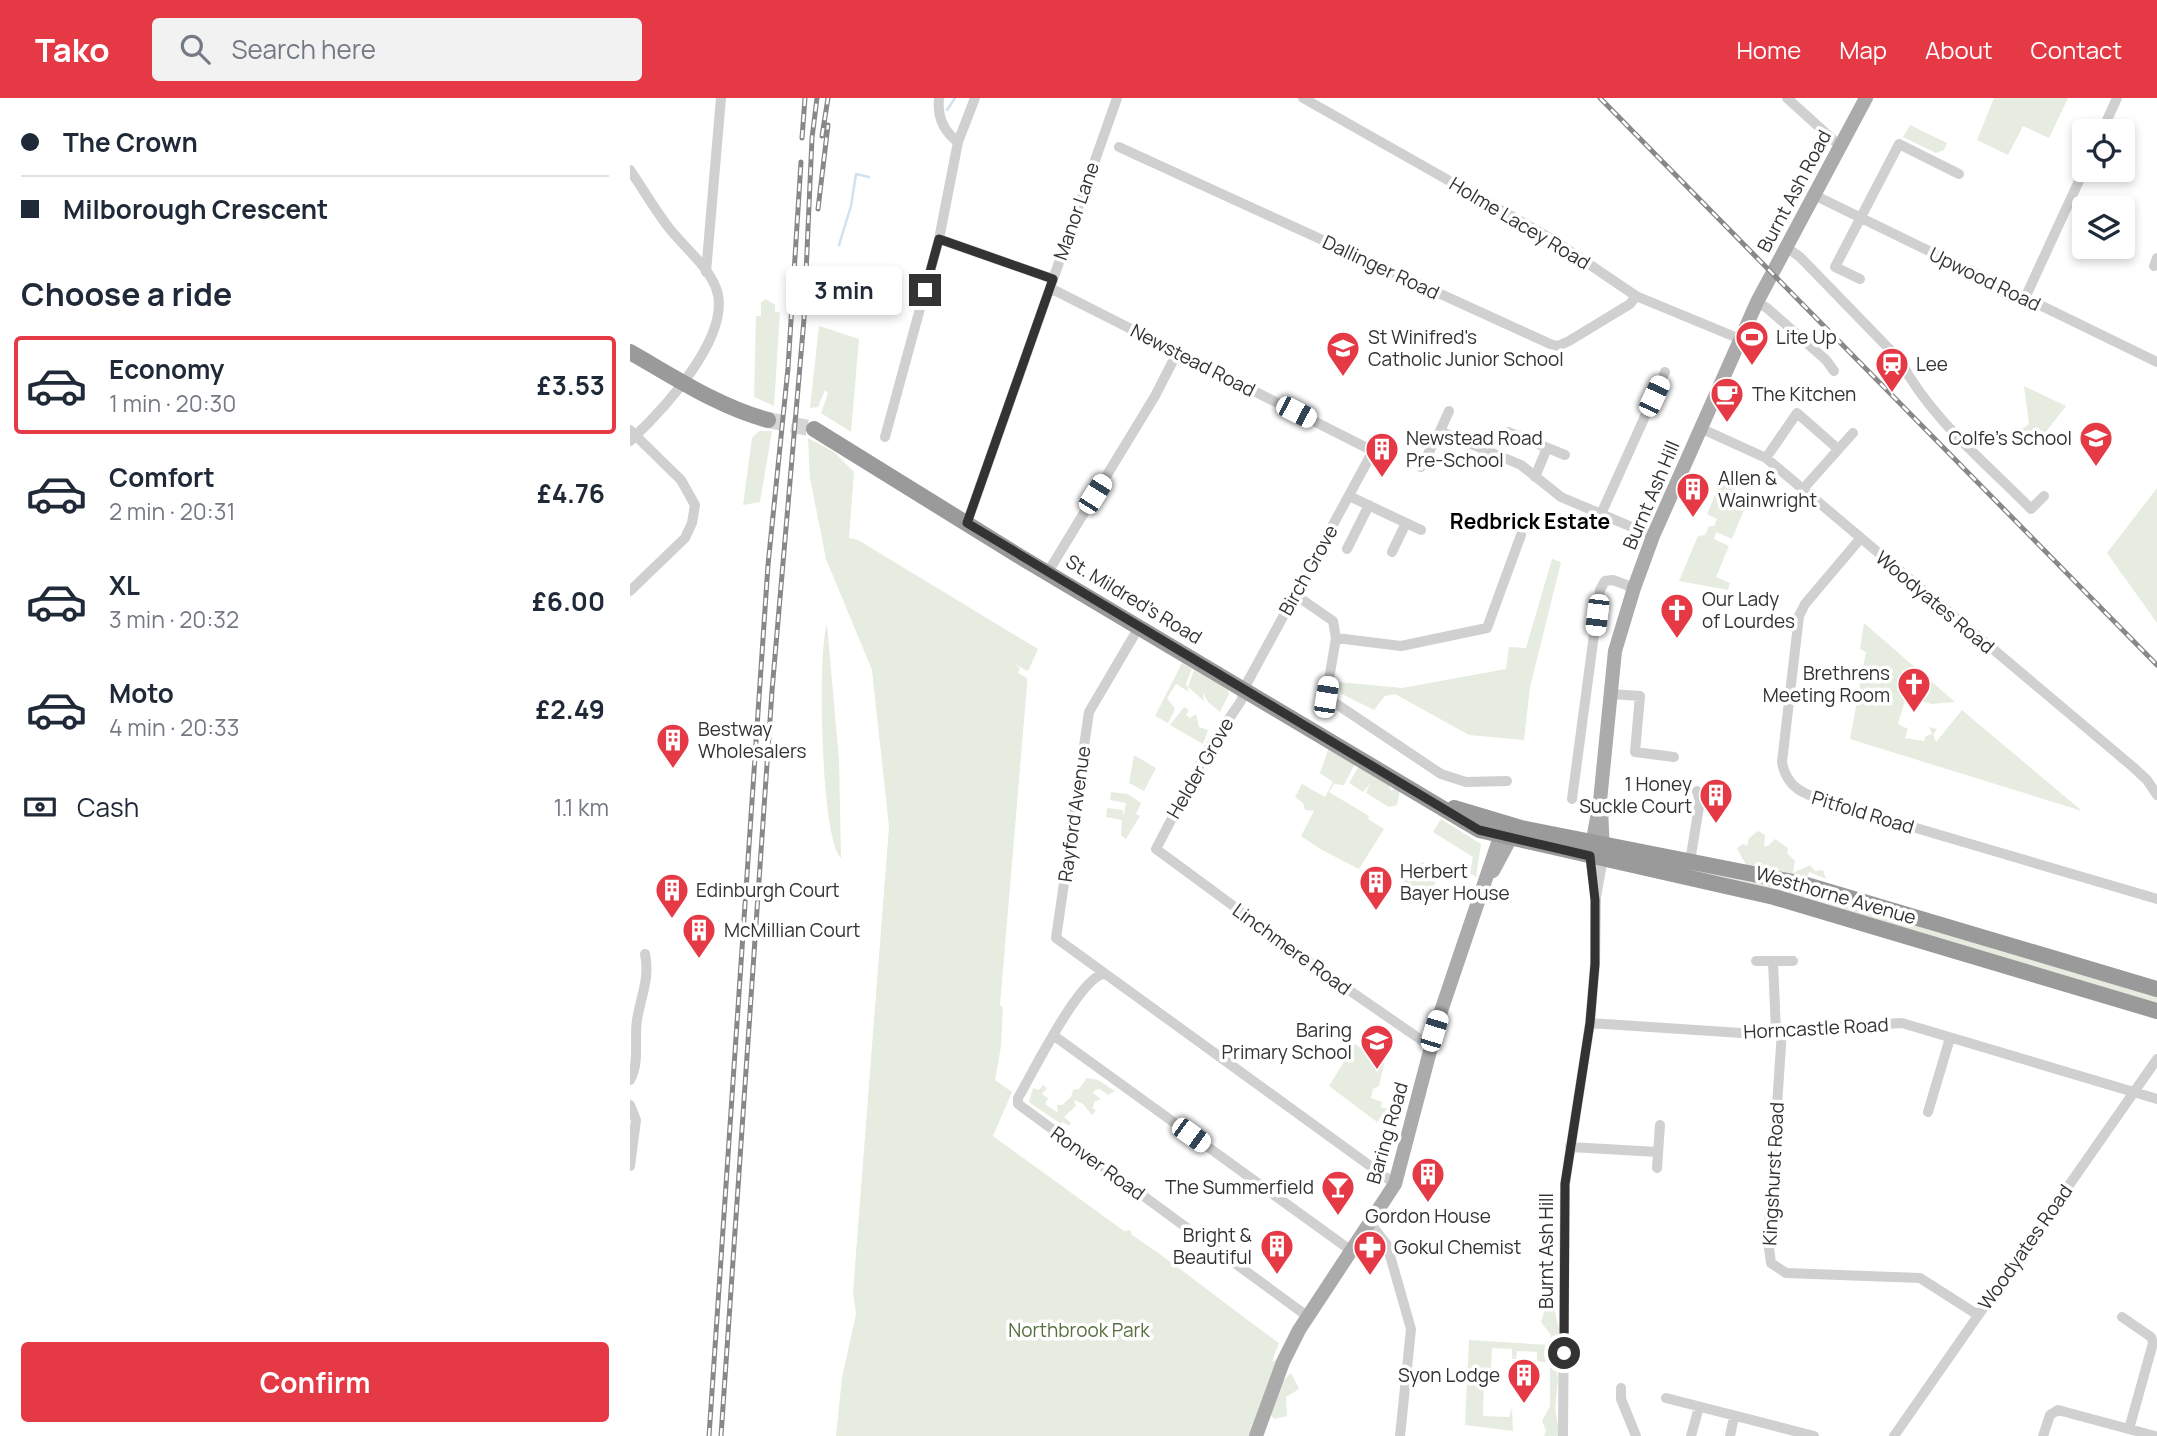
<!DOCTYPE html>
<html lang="en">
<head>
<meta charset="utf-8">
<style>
	:root { --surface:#fff; --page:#f2f2f3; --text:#1f2937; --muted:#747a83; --line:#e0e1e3; --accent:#e63946 }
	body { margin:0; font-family:Manrope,sans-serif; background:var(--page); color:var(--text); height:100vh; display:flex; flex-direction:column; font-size:26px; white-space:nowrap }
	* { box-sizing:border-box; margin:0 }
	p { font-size:23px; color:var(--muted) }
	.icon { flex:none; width:38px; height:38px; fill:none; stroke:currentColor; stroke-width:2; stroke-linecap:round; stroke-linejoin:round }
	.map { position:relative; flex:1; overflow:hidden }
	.side { display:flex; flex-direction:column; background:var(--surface); width:630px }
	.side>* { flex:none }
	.guide { display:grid; align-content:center; height:154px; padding:0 21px; background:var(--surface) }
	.fabs { position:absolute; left:1442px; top:21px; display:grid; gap:14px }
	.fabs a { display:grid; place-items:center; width:63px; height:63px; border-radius:7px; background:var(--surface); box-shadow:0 4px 10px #0003; font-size:35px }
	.end { position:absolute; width:32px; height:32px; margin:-16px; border:9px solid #333; background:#fff; box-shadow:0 0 0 4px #fff }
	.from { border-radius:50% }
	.bubble { position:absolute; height:49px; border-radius:7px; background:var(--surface); box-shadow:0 4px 10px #0003; font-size:23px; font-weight:700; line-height:49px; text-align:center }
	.car { position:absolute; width:21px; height:42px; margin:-21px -10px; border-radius:9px; box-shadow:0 0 5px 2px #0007; background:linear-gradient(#fff 24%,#345 0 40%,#fff 0 76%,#345 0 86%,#fff 0) }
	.guide b { display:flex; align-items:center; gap:24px; height:66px; font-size:26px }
	.guide b+b { border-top:2px solid var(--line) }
	.guide i { width:18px; height:18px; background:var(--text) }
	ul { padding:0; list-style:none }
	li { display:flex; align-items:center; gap:21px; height:98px; margin:0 14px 10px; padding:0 7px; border:4px solid transparent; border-radius:7px }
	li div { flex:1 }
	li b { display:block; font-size:26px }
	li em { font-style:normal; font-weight:700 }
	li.current { border-color:var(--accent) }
	li>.icon { width:63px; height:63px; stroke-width:1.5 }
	h2 { padding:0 21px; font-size:32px; line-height:84px }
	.pay { display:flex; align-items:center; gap:18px; height:77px; padding:0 21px; font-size:26px }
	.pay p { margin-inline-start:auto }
	.primary-button { display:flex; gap:14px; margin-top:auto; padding:14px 21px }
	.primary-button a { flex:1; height:80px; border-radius:7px; background:var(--accent); color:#fff; font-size:28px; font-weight:700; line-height:80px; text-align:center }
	header { display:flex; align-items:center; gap:42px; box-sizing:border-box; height:98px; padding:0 35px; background:var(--accent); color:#fff }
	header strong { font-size:33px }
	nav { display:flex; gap:38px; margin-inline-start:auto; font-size:24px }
	.search { width:490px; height:63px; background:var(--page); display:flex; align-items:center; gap:18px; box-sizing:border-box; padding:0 24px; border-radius:7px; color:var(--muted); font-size:26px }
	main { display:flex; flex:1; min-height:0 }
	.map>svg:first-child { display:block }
	.green { fill:#e6ecdf }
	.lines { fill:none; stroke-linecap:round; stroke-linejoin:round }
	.stream { stroke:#cfe2ee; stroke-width:2.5 }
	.highway-tunnel { stroke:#d6d6d6; stroke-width:16; stroke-dasharray:16 8; stroke-linecap:butt }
	.minor { stroke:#d0d0d0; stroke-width:10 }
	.major { stroke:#ababab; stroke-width:14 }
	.highway { stroke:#9a9a9a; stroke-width:16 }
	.rail-casing { stroke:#888; stroke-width:5 }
	.rail { stroke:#fff; stroke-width:2.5; stroke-dasharray:8; stroke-linecap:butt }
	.route { stroke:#333; stroke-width:9 }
	.labels { text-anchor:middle; stroke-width:7; stroke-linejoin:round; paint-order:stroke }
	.street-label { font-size:19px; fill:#333; stroke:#fff }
	.poi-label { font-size:19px; fill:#333; stroke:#fff; text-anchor:start }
	.park-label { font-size:19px; fill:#56703f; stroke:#fff }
	.neighbourhood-label { font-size:21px; font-weight:bold; fill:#000; stroke:#fff }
</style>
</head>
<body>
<header>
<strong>Tako</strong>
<div class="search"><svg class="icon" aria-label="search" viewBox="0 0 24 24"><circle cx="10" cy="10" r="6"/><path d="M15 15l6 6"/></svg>Search here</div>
<nav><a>Home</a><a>Map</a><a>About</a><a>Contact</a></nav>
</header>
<main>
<section class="side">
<div class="guide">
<b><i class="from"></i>The Crown</b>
<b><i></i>Milborough Crescent</b>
</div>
<h2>Choose a ride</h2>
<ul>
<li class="current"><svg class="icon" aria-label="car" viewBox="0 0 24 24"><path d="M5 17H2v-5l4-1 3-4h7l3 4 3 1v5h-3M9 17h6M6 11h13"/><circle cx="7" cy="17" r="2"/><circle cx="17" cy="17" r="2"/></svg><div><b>Economy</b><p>1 min · 20:30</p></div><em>£3.53</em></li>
<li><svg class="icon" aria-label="car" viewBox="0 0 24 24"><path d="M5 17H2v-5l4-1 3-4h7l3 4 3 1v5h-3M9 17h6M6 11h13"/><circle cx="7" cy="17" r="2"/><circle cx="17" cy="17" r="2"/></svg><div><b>Comfort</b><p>2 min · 20:31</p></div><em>£4.76</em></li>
<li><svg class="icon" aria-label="car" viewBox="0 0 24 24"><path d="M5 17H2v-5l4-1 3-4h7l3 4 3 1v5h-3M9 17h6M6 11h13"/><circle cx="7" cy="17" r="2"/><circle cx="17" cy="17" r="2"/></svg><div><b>XL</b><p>3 min · 20:32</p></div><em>£6.00</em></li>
<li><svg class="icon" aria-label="car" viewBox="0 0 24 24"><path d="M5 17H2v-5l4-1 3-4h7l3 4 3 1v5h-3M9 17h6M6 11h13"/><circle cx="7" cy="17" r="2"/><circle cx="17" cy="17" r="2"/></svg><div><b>Moto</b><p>4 min · 20:33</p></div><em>£2.49</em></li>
</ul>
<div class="pay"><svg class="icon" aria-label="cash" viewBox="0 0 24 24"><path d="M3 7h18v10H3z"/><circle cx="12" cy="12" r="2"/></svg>Cash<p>1.1 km</p></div>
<div class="primary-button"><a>Confirm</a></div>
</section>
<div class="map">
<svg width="1527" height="1338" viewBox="0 0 1527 1338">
	<rect width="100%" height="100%" fill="#fff"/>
	<path class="green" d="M1364 0H1438L1419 40 1393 28 1378 57 1347 42Z
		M1280 27 1317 45 1314 52 1306 55 1273 39Z
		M136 201 145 207V214H150L144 308 124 299 126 218H131V204Z
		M189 228 229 241 221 334 191 315 198 295 195 292 188 309 180 310Z
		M1394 288 1436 308 1415 335 1411 333 1402 345 1392 331 1399 326Z
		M129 333H142L130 404 113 407 122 340Z
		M178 340 204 354 224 374 219 440 228 442 408 551 398 573 382 565 390 570 388 575 397 580V587L370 907 373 909 371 948 365 982 382 994 363 1038 494 1133 500 1132 502 1137C549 1168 600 1210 649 1245L642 1263 649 1262 624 1338H206L212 1280 226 1216 223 1194 259 729 242 572 196 461 180 380Z
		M1091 383 1132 407 1130 413 1116 407 1102 441 1086 434 1084 441 1099 448 1086 479 1100 485 1098 492 1049 483 1068 438 1075 437 1079 428H1084L1087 421 1077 416Z
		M1527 390V525L1477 455Z
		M922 461 931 464 900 589 894 642 839 637 765 596 755 598 744 612 710 595 709 584 772 590 876 571 879 549 896 550Z
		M1234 525 1325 604 1302 606 1276 599 1268 626 1278 631 1275 640 1294 643 1296 638 1302 636 1299 629 1307 631 1303 637 1306 644 1332 612 1452 713 1220 641 1236 554 1230 551Z
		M197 526 209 662 211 760C191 743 187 556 197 526Z
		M552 565 562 571 556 585 559 594 546 586 537 600 545 611 538 625 525 618Z
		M564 572 598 592 599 596 590 614 578 604 573 594 574 603 558 589Z
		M554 609 559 612 556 617 560 620 566 616 569 629 578 632 573 646 540 627Z
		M698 652 725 666 714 687 704 686 699 694 739 718 738 721 754 731 729 771 692 752 671 738 684 713 675 712 673 705 665 699 672 686 695 699 703 684 690 675Z
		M504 657 526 670 514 693 499 685Z
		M729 668 756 679 761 693 765 690 770 692 767 707 759 709 736 695 740 686 733 694 719 685Z
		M481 694 498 696 511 705 506 716 510 718 496 741 491 737 492 722 476 719 477 710 493 712V719L496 705 480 702Z
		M811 721 851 746 846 779 840 775 843 759 803 734Z
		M1128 733 1135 737 1134 748H1138L1145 741 1158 750 1157 755 1165 763 1163 775 1180 767 1185 773 1193 772 1196 781 1179 774 1177 780 1116 767 1107 750 1113 746 1117 748 1119 740Z
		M1007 760 1165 791 1527 898V906Z
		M792 764 819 779V782L808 779 801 794 771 787Z
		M725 946 754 966 749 988 743 991 741 1000 752 1004 751 1009 757 1011 747 1024 699 988Z
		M457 980 468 982 485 993 478 997 470 991 465 992 463 995 471 1001 464 1004 463 1011 466 1012 462 1017 453 1006 444 1002 446 1008 434 1019 441 1025 439 1028 433 1024 431 1026 399 1004 403 990 409 992 413 987 417 990 412 996 418 1000 415 1006 428 1015 427 1007H432L441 999 443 992 449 991Z
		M924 1210 929 1232 925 1250 928 1282 925 1311 930 1338H914L916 1332 912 1323 920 1308V1265L907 1263V1254L887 1253 886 1261H882V1251L862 1250 861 1271 854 1274 853 1318 879 1319 882 1310 883 1333 835 1327 839 1242 919 1247 921 1237 911 1224 915 1211Z
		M661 1275 669 1291 656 1299 657 1318 644 1321 641 1317 651 1285Z"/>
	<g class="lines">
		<path class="stream" d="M317 12 325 0
			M209 147 221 108 226 76 239 79"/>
		<path class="highway-tunnel" d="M138 322 184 331"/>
		<path class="minor" d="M309 0C307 19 313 33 328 44
			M673 0 922 141 1006 198 1110 241
			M1157 0 1210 48
			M1472 33 1487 0
			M489 49 920 246 928 248 939 243 1000 206 1006 198
			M0 72C13 91 25 112 39 130 54 149 77 167 86 190 104 237 32 313 0 343
			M1184 97 1527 264
			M309 141 423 181
			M1156 149 1170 159 1270 262C1299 319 1356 365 1401 411L1414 398
			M1524 168 1527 160
			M76 174 91 0
			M1230 181 1205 169 1269 46 1329 76
			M420 190 743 353 617 585 611 603 577 653 526 751 700 879 800 948
			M1395 200 1454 72
			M1127 204 1137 210 1196 262 1204 273
			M1070 330 1136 360 1503 669 1517 682 1527 697
			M0 332 51 382 65 407 62 425 55 440 0 493
			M810 333 819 313
			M878 334 935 357
			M255 339 309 141 328 44 345 0
			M1136 360 1167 315 1208 351
			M791 369 810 333 891 367 931 399 1023 438
			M905 379 917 350
			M1173 391 1223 335
			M719 398 791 432
			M971 416 1035 274
			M337 425 487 0
			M1230 441 1175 506 1169 518 1152 664C1157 695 1182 698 1208 707L1527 801
			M717 451 739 407
			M762 454 776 425
			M418 474 525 298 547 255
			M664 496 703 523 706 540 771 548 857 530 891 437
			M509 529 459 614 426 840 765 1086
			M706 540 696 599 811 676 836 684 877 683
			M981 596 1010 598 1005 654 1044 659
			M942 701 970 492 975 483 983 482 1004 490
			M1060 763 1070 703 1067 693
			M966 799 973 760
			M1126 863H1163
			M1143 863 1146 934
			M473 876C449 881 402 976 388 1000V1006L677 1218
			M960 925 1111 935 1272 925 1527 1001
			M1152 933 1138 1142 1141 1165 1156 1175 1290 1180 1348 1217
			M423 937 723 1154
			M0 982C10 965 4 941 7 922 11 897 20 881 15 856
			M0 1007 6 1022 0 1068
			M1298 1014 1320 940
			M940 1049 1028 1054
			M1027 1070 1030 1027
			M741 1126 757 1147 781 1231 770 1338
			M1492 1219 1521 1239 1523 1245 1499 1331
			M991 1290V1301L1006 1338
			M1036 1300 1184 1338
			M933 1338 935 1086 960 925 965 866 966 802 960 758
			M1061 1338 1069 1309
			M1100 1338 1104 1319
			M1264 1338 1527 961
			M1413 1338 1420 1317 1428 1312 1525 1338"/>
		<path class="major" d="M971 709 973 756
			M961 753 970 703 985 553 1004 490 1023 438 1127 204 1236 0
			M863 773 878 745 877 728
			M626 1338 653 1264 669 1232 765 1086 809 919 874 727"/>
		<path class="highway" d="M0 254C44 279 89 309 138 322
			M184 331 389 458 849 732 1144 799 1527 913
			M824 710 891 730 1173 786 1527 891"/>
		<defs>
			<path id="rail" d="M970 0 1527 567
				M192 38 198 0
				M172 40 175 0
				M188 111 198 27
				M79 1338 138 467 158 270 171 64
				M91 1338 142 593 174 221 182 40 187 0"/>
		</defs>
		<use href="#rail" class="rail-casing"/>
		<use href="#rail" class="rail"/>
	</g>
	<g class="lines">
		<path class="route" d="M295 192 309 141 423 181 337 425 849 732 960 758 965 802V866L960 925 935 1086 934 1255"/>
	</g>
	<defs>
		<symbol id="stadium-pin" viewBox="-11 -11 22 30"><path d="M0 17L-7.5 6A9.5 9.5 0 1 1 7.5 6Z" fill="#e63946" stroke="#fff"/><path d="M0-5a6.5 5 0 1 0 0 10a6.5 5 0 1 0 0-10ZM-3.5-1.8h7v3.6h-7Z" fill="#fff"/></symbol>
		<symbol id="school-pin" viewBox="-11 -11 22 30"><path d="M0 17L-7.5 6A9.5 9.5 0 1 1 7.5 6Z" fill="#e63946" stroke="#fff"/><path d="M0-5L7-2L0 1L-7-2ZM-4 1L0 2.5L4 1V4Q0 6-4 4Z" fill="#fff"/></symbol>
		<symbol id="station-pin" viewBox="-11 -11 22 30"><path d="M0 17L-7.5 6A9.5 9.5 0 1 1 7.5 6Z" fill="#e63946" stroke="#fff"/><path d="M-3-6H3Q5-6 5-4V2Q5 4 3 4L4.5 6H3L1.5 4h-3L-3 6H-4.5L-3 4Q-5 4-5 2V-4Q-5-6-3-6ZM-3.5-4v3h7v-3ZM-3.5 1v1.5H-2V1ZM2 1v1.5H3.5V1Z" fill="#fff"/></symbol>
		<symbol id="cafe-pin" viewBox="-11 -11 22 30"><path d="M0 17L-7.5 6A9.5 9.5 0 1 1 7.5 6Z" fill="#e63946" stroke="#fff"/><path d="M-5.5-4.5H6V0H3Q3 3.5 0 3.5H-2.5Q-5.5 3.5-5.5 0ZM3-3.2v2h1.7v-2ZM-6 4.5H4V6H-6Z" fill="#fff"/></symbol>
		<symbol id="building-pin" viewBox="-11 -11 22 30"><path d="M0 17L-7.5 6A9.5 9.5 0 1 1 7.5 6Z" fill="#e63946" stroke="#fff"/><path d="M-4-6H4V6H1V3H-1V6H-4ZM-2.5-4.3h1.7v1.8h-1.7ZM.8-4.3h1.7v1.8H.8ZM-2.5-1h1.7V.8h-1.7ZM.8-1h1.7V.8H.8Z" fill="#fff"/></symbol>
		<symbol id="church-pin" viewBox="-11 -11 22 30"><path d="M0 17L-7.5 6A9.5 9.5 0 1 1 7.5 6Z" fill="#e63946" stroke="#fff"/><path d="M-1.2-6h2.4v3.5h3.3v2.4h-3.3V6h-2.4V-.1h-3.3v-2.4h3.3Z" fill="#fff"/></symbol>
		<symbol id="bar-pin" viewBox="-11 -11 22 30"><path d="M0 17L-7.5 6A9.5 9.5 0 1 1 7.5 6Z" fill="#e63946" stroke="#fff"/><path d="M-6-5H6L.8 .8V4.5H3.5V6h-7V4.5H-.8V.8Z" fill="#fff"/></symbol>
		<symbol id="pharmacy-pin" viewBox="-11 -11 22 30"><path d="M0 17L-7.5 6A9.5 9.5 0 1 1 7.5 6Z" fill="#e63946" stroke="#fff"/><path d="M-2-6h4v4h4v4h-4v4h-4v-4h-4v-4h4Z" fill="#fff"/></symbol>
	</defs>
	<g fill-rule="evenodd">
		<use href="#stadium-pin" x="1103" y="220" width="38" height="52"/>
		<use href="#school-pin" x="694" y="231" width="38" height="52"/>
		<use href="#station-pin" x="1243" y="247" width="38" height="52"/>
		<use href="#cafe-pin" x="1078" y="277" width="38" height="52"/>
		<use href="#school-pin" x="1447" y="321" width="38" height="52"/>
		<use href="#building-pin" x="733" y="332" width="38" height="52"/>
		<use href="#building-pin" x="1044" y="372" width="38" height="52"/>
		<use href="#church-pin" x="1028" y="493" width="38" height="52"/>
		<use href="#church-pin" x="1265" y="567" width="38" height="52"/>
		<use href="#building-pin" x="24" y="623" width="38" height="52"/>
		<use href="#building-pin" x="1067" y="678" width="38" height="52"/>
		<use href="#building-pin" x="727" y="765" width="38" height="52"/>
		<use href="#building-pin" x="23" y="773" width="38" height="52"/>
		<use href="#building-pin" x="50" y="813" width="38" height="52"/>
		<use href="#school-pin" x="728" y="924" width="38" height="52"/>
		<use href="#building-pin" x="779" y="1057" width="38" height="52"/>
		<use href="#bar-pin" x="689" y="1070" width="38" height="52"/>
		<use href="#building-pin" x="628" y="1129" width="38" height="52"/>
		<use href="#pharmacy-pin" x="721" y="1130" width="38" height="52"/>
		<use href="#building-pin" x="875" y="1258" width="38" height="52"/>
	</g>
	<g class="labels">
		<g class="street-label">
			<text transform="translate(1164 93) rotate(-62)" y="7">Burnt Ash Road</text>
			<text transform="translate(446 113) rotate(-71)" y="7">Manor Lane</text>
			<text transform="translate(890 125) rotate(31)" y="7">Holme Lacey Road</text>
			<text transform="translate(751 169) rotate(25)" y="7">Dallinger Road</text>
			<text transform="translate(1355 181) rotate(26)" y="7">Upwood Road</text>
			<text transform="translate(563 262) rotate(27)" y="7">Newstead Road</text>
			<text transform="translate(1021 397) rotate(-67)" y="7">Burnt Ash Hill</text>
			<text transform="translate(678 472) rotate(-61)" y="7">Birch Grove</text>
			<text transform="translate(504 501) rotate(31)" y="7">St. Mildred's Road</text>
			<text transform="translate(1305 504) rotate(40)" y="7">Woodyates Road</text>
			<text transform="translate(570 670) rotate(-60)" y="7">Helder Grove</text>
			<text transform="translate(1233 714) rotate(17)" y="7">Pitfold Road</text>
			<text transform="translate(444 716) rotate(-82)" y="7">Rayford Avenue</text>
			<text transform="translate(1206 797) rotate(16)" y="7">Westhorne Avenue</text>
			<text transform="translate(662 851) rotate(36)" y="7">Linchmere Road</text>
			<text transform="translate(1186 930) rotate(-3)" y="7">Horncastle Road</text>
			<text transform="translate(757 1035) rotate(-74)" y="7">Baring Road</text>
			<text transform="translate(468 1065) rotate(36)" y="7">Ronver Road</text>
			<text transform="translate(1143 1076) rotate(-87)" y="7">Kingshurst Road</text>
			<text transform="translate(1395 1149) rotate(-55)" y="7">Woodyates Road</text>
			<text transform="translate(916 1153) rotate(-90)" y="7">Burnt Ash Hill</text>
		</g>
		<g class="poi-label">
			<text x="738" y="246">St Winifred's<tspan x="738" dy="22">Catholic Junior School</tspan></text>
			<text x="1146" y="246">Lite Up</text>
			<text x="1286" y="273">Lee</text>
			<text x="1122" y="303">The Kitchen</text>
			<text x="776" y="347">Newstead Road<tspan x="776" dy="22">Pre-School</tspan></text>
			<text x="1442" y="347" text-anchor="end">Colfe's School</text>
			<text x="1088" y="387">Allen &amp;<tspan x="1088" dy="22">Wainwright</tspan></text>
			<text x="1072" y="508">Our Lady<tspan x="1072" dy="22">of Lourdes</tspan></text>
			<text x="1260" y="582" text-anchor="end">Brethrens<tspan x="1260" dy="22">Meeting Room</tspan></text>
			<text x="68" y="638">Bestway<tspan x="68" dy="22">Wholesalers</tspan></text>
			<text x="1062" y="693" text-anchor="end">1 Honey<tspan x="1062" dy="22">Suckle Court</tspan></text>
			<text x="770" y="780">Herbert<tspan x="770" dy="22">Bayer House</tspan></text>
			<text x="66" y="799">Edinburgh Court</text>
			<text x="94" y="839">McMillian Court</text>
			<text x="722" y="939" text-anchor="end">Baring<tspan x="722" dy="22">Primary School</tspan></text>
			<text x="684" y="1096" text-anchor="end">The Summerfield</text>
			<text x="798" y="1125" text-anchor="middle">Gordon House</text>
			<text x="622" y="1144" text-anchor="end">Bright &amp;<tspan x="622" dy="22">Beautiful</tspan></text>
			<text x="764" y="1156">Gokul Chemist</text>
			<text x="870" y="1284" text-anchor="end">Syon Lodge</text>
		</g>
		<g class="park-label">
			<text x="449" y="1239">Northbrook Park</text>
		</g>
		<g class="neighbourhood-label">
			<text x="900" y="431">Redbrick Estate</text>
		</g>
	</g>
</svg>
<div class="fabs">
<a><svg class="icon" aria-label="locate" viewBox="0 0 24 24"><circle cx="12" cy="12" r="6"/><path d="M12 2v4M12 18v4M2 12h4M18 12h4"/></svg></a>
<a><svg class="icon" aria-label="layers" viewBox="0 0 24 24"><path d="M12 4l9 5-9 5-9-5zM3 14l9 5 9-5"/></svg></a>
</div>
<i class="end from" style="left:934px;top:1255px"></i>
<i class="end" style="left:295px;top:192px"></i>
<div class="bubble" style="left:156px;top:168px;width:116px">3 min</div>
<i class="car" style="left:1024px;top:298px;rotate:25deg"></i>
<i class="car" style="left:666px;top:314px;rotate:117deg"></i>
<i class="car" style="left:465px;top:396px;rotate:32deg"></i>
<i class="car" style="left:967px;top:517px;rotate:187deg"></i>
<i class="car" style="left:696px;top:599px;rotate:9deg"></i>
<i class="car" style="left:804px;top:933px;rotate:17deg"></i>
<i class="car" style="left:561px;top:1037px;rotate:126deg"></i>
</div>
</main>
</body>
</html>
